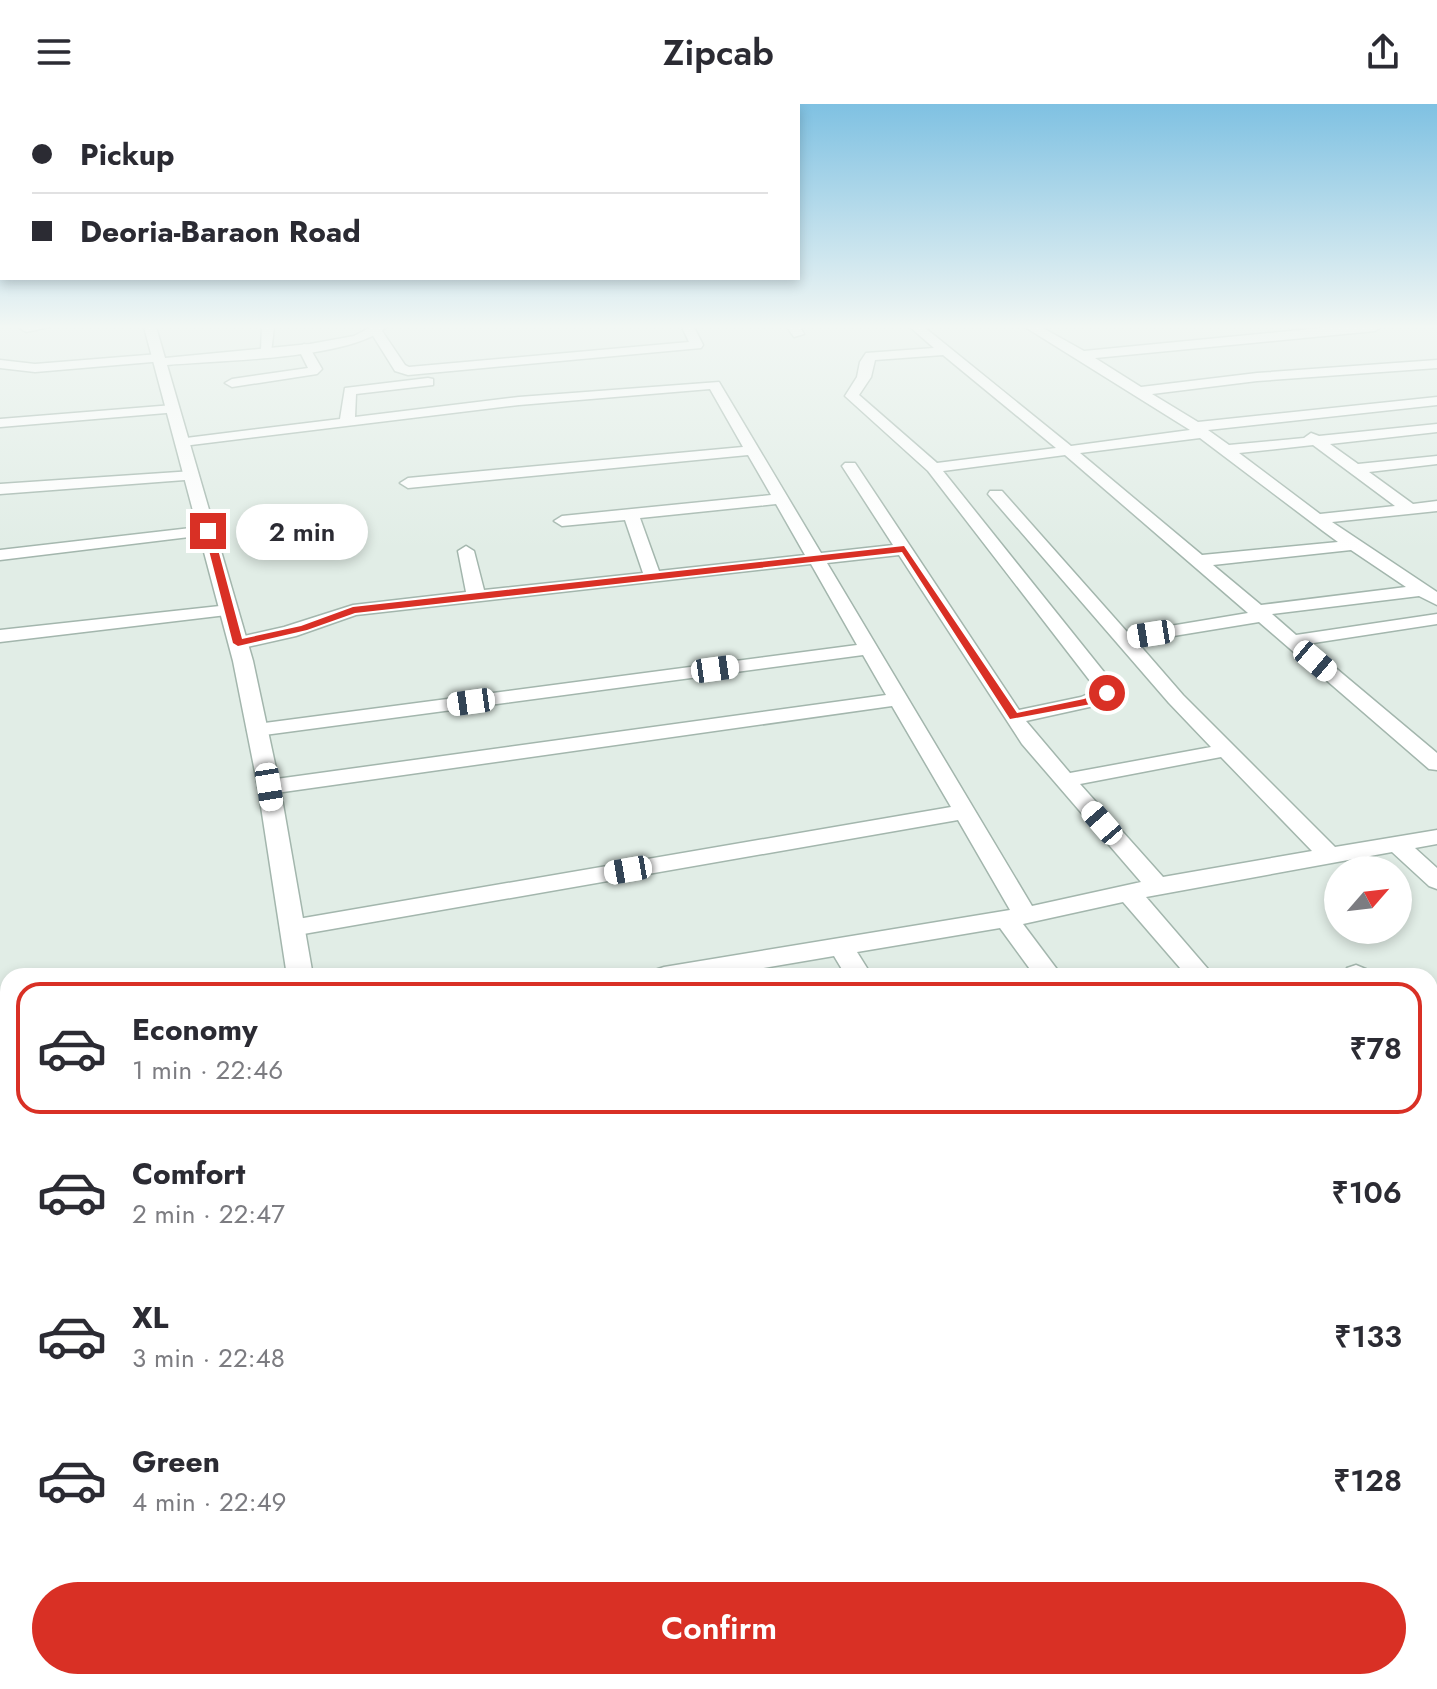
<!DOCTYPE html>
<html lang="en">
<head>
<meta charset="utf-8">
<style>
	:root { --surface:#fff; --page:#f7f7f7; --text:#2b2b33; --muted:#7c7c81; --line:#e1e1e2; --accent:#d93025 }
	body { margin:0; font-family:Jost,sans-serif; background:var(--page); color:var(--text); height:100vh; display:flex; flex-direction:column; font-size:30px; white-space:nowrap }
	* { box-sizing:border-box; margin:0 }
	p { font-size:26px; color:var(--muted) }
	.icon { flex:none; width:44px; height:44px; fill:none; stroke:currentColor; stroke-width:2; stroke-linecap:round; stroke-linejoin:round }
	.map { position:relative; flex:1; overflow:hidden }
	.side { position:absolute; left:0px; top:864px; width:1438px; height:722px; display:flex; flex-direction:column; background:var(--surface); border-radius:24px 24px 0 0; box-shadow:0 4px 12px #0003 }
	.side>* { flex:none }
	.banner { position:absolute; left:0px; top:0px; width:800px; height:176px; box-shadow:0 4px 12px #0003; display:grid; align-content:center; height:176px; padding:0 32px; background:var(--surface) }
	.needle { width:52px; rotate:62deg }
	.fabs { position:absolute; left:1324px; top:752px; display:grid; gap:16px }
	.fabs a { display:grid; place-items:center; width:88px; height:88px; border-radius:50%; background:var(--surface); box-shadow:0 4px 12px #0003; font-size:40px }
	.end { position:absolute; width:36px; height:36px; margin:-18px; border:10px solid #d93025; background:#fff; box-shadow:0 0 0 4px #fff }
	.from { border-radius:50% }
	.bubble { position:absolute; height:56px; border-radius:28px; background:var(--surface); box-shadow:0 4px 12px #0003; font-size:26px; font-weight:600; line-height:56px; text-align:center }
	.car { position:absolute; width:24px; height:48px; margin:-24px -12px; border-radius:10px; box-shadow:0 0 6px 2px #0007; background:linear-gradient(#fff 24%,#345 0 40%,#fff 0 76%,#345 0 86%,#fff 0) }
	.banner b { display:flex; align-items:center; gap:28px; height:76px; font-size:30px }
	.banner b+b { border-top:2px solid var(--line) }
	.banner i { width:20px; height:20px; background:var(--text) }
	ul { padding:14px 0 0; list-style:none }
	li { display:flex; align-items:center; gap:24px; height:132px; margin:0 16px 12px; padding:0 16px; border:4px solid transparent; border-radius:24px }
	li div { flex:1 }
	li b { display:block; font-size:30px }
	li em { font-style:normal; font-weight:600 }
	li.active { border-color:var(--accent) }
	li>.icon { width:72px; height:72px; stroke-width:1.5 }
	.button { display:flex; gap:16px; margin-top:auto; padding:16px 32px }
	.button a { flex:1; height:92px; border-radius:48px; background:var(--accent); color:#fff; font-size:32px; font-weight:600; line-height:92px; text-align:center }
	header { display:flex; justify-content:space-between; align-items:center; height:104px; padding:0 32px; background:var(--surface); font-size:36px; font-weight:600 }
	.map>svg:first-child { display:block }
	.lines { fill:none; stroke-linecap:round; stroke-linejoin:round }
	.minor-casing { stroke:#a3b6ad; stroke-width:3 }
	.tertiary-casing { stroke:#a3b6ad; stroke-width:3 }
	.minor { fill:#fff; fill-rule:evenodd }
	.tertiary { fill:#fff; fill-rule:evenodd }
	.route { fill:#d93025 }
</style>
</head>
<body>
<header><svg class="icon" aria-label="menu" viewBox="0 0 24 24"><path d="M4 6h16M4 12h16M4 18h16"/></svg>Zipcab<svg class="icon" aria-label="share" viewBox="0 0 24 24"><path d="M12 15V3M7 8l5-5 5 5M5 13v7h14v-7"/></svg></header>
<div class="map">
<svg width="1437" height="1585" viewBox="0 0 1437 1585">
	<rect width="100%" height="100%" fill="#e1ede6"/>
	<g class="lines">
		<defs>
			<path id="minor" d="M49 223 26 228 20 224V223Z
				M262 223H274L271 249 261 246Z
				M682 223H694L703 241 701 244 408 271 395 267 370 227 380 224 405 261 409 263 689 238Z
				M787 223H800L804 230 794 233Z
				M910 223H924L1071 342 1190 326 1025 223H1041L1084 247 1331 223H1381L1375 227 1095 254 1141 283 1257 269 1437 256V264L1257 277 1152 290 1198 318 1437 293V301L1208 326 1229 341 1304 334 1311 329 1319 332 1437 320V328L1330 340 1358 360 1437 352V360L1369 368 1413 400 1437 397V407L1332 418 1437 488V501L1419 492 1272 510 1296 531 1437 510V520L1307 540 1437 649V666L1429 665 1259 518 1137 538 1183 591 1335 743 1437 726V740L1415 744 1437 764V785L1429 782 1392 748 1146 793 1214 872H1187L1123 798 1023 820 1062 872H1035L1000 824 857 848 872 872H846L834 852 717 872H651L655 866 664 863 1010 806 958 716 292 832 283 830 280 824 283 818 292 816 951 703 892 602 269 690 261 688 258 683 261 678 269 676 886 591 863 551 257 632 250 630 247 626 257 620 857 541 811 460 356 511 296 532 238 545 229 539 231 535 284 523 353 501 466 488 458 447 466 442 474 447 484 486 643 469 625 416 562 422 554 417 562 412 771 391 748 351 408 384 400 379 408 374 743 343 710 285 519 301 183 342 178 341V335L340 315 345 284 428 274 433 275V281L356 290 355 313 519 293 719 278 821 449 893 441 842 362 845 359H855L1019 606 1081 593 1097 586 928 367 845 292 857 273 860 258 866 249 934 244ZM943 251 1056 344 937 359 859 291 871 273 875 256ZM1200 334 1323 427 1338 438 1202 451 1080 349ZM1313 341 1395 402 1320 410 1239 349ZM1065 351 1248 509 1128 529 1002 387H990L988 390 1169 599 1211 643 1070 669 1026 617 1094 602 1114 593 1116 583 943 367ZM776 400 805 451 659 467 640 414ZM1351 446 1406 483 1261 501 1213 461ZM899 451 1022 640 1141 778 1032 802 827 459ZM1221 653 1312 747 1163 773 1080 680Z
				M304 240 308 241 322 265 317 270 232 283 225 279 232 275 308 264 298 244Z
				M159 250 165 254 164 257 35 268 0 264V256L35 260Z
				M173 301 178 302V308L0 323V315Z
				M193 367 198 369V375L0 390V380Z
				M208 422 216 427 214 430 0 456V446Z
				M229 501 238 506 235 510 0 538V526Z
				M1356 861 1368 866 1372 872H1344L1347 864Z
				M1430 930 1437 932V956L1430 954Z
				M1430 1119 1437 1121V1153L1430 1151Z
				M8 1137V1166L0 1169V1139Z
				M1430 1368 1437 1371V1414L1430 1411Z
				M512 1578H572L569 1585H509Z
				M585 1578H625L628 1585H588Z
				M841 1578H881L884 1585H844Z
				M1270 1578H1312L1315 1585H1273Z"/>
			<path id="tertiary" d="M144 223H156L165 254 310 240 354 232 371 223H387C347 256 221 256 167 261L253 557 280 683 313 872H287L258 683 233 557Z
				M396 1578H436L438 1585H398Z"/>
		</defs>
		<use href="#minor" class="minor-casing"/>
		<use href="#tertiary" class="tertiary-casing"/>
		<use href="#minor" class="minor"/>
		<use href="#tertiary" class="tertiary"/>
	</g>
	<linearGradient id="sky" x2="0" y2="1"><stop stop-color="#7fc1e2"/><stop offset="0.5" stop-color="#f2f7f4"/><stop offset="1" stop-color="#f2f7f4" stop-opacity="0"/></linearGradient>
	<rect width="1437" height="445" fill="url(#sky)"/>
	<path class="route" d="M208 424 213 427 242 535 301 522 353 503 904 442 1017 609 1084 595 1107 586 1113 589 1091 600 1010 615 902 448 355 509 307 526 238 542 233 539 204 427Z"/>
</svg>
<div class="fabs">
<a><svg class="needle" viewBox="-14 -14 28 28"><path d="M0-13l5 13h-10z" fill="#e53935"/><path d="M0 13l5-13h-10z" fill="#7c7c81"/></svg></a>
</div>
<i class="end from" style="left:1107px;top:589px"></i>
<i class="end" style="left:208px;top:427px"></i>
<div class="bubble" style="left:236px;top:400px;width:132px">2 min</div>
<i class="car" style="left:1151px;top:530px;rotate:261deg"></i>
<i class="car" style="left:1315px;top:557px;rotate:130deg"></i>
<i class="car" style="left:715px;top:565px;rotate:82deg"></i>
<i class="car" style="left:471px;top:598px;rotate:262deg"></i>
<i class="car" style="left:269px;top:683px;rotate:171deg"></i>
<i class="car" style="left:1102px;top:719px;rotate:319deg"></i>
<i class="car" style="left:628px;top:766px;rotate:260deg"></i>
<div class="banner">
<b><i class="from"></i>Pickup</b>
<b><i></i>Deoria-Baraon Road</b>
</div>
<section class="side">
<ul>
<li class="active"><svg class="icon" aria-label="car" viewBox="0 0 24 24"><path d="M5 17H2v-5l4-1 3-4h7l3 4 3 1v5h-3M9 17h6M6 11h13"/><circle cx="7" cy="17" r="2"/><circle cx="17" cy="17" r="2"/></svg><div><b>Economy</b><p>1 min · 22:46</p></div><em>₹78</em></li>
<li><svg class="icon" aria-label="car" viewBox="0 0 24 24"><path d="M5 17H2v-5l4-1 3-4h7l3 4 3 1v5h-3M9 17h6M6 11h13"/><circle cx="7" cy="17" r="2"/><circle cx="17" cy="17" r="2"/></svg><div><b>Comfort</b><p>2 min · 22:47</p></div><em>₹106</em></li>
<li><svg class="icon" aria-label="car" viewBox="0 0 24 24"><path d="M5 17H2v-5l4-1 3-4h7l3 4 3 1v5h-3M9 17h6M6 11h13"/><circle cx="7" cy="17" r="2"/><circle cx="17" cy="17" r="2"/></svg><div><b>XL</b><p>3 min · 22:48</p></div><em>₹133</em></li>
<li><svg class="icon" aria-label="car" viewBox="0 0 24 24"><path d="M5 17H2v-5l4-1 3-4h7l3 4 3 1v5h-3M9 17h6M6 11h13"/><circle cx="7" cy="17" r="2"/><circle cx="17" cy="17" r="2"/></svg><div><b>Green</b><p>4 min · 22:49</p></div><em>₹128</em></li>
</ul>
<div class="button"><a>Confirm</a></div>
</section>
</div>
</body>
</html>
